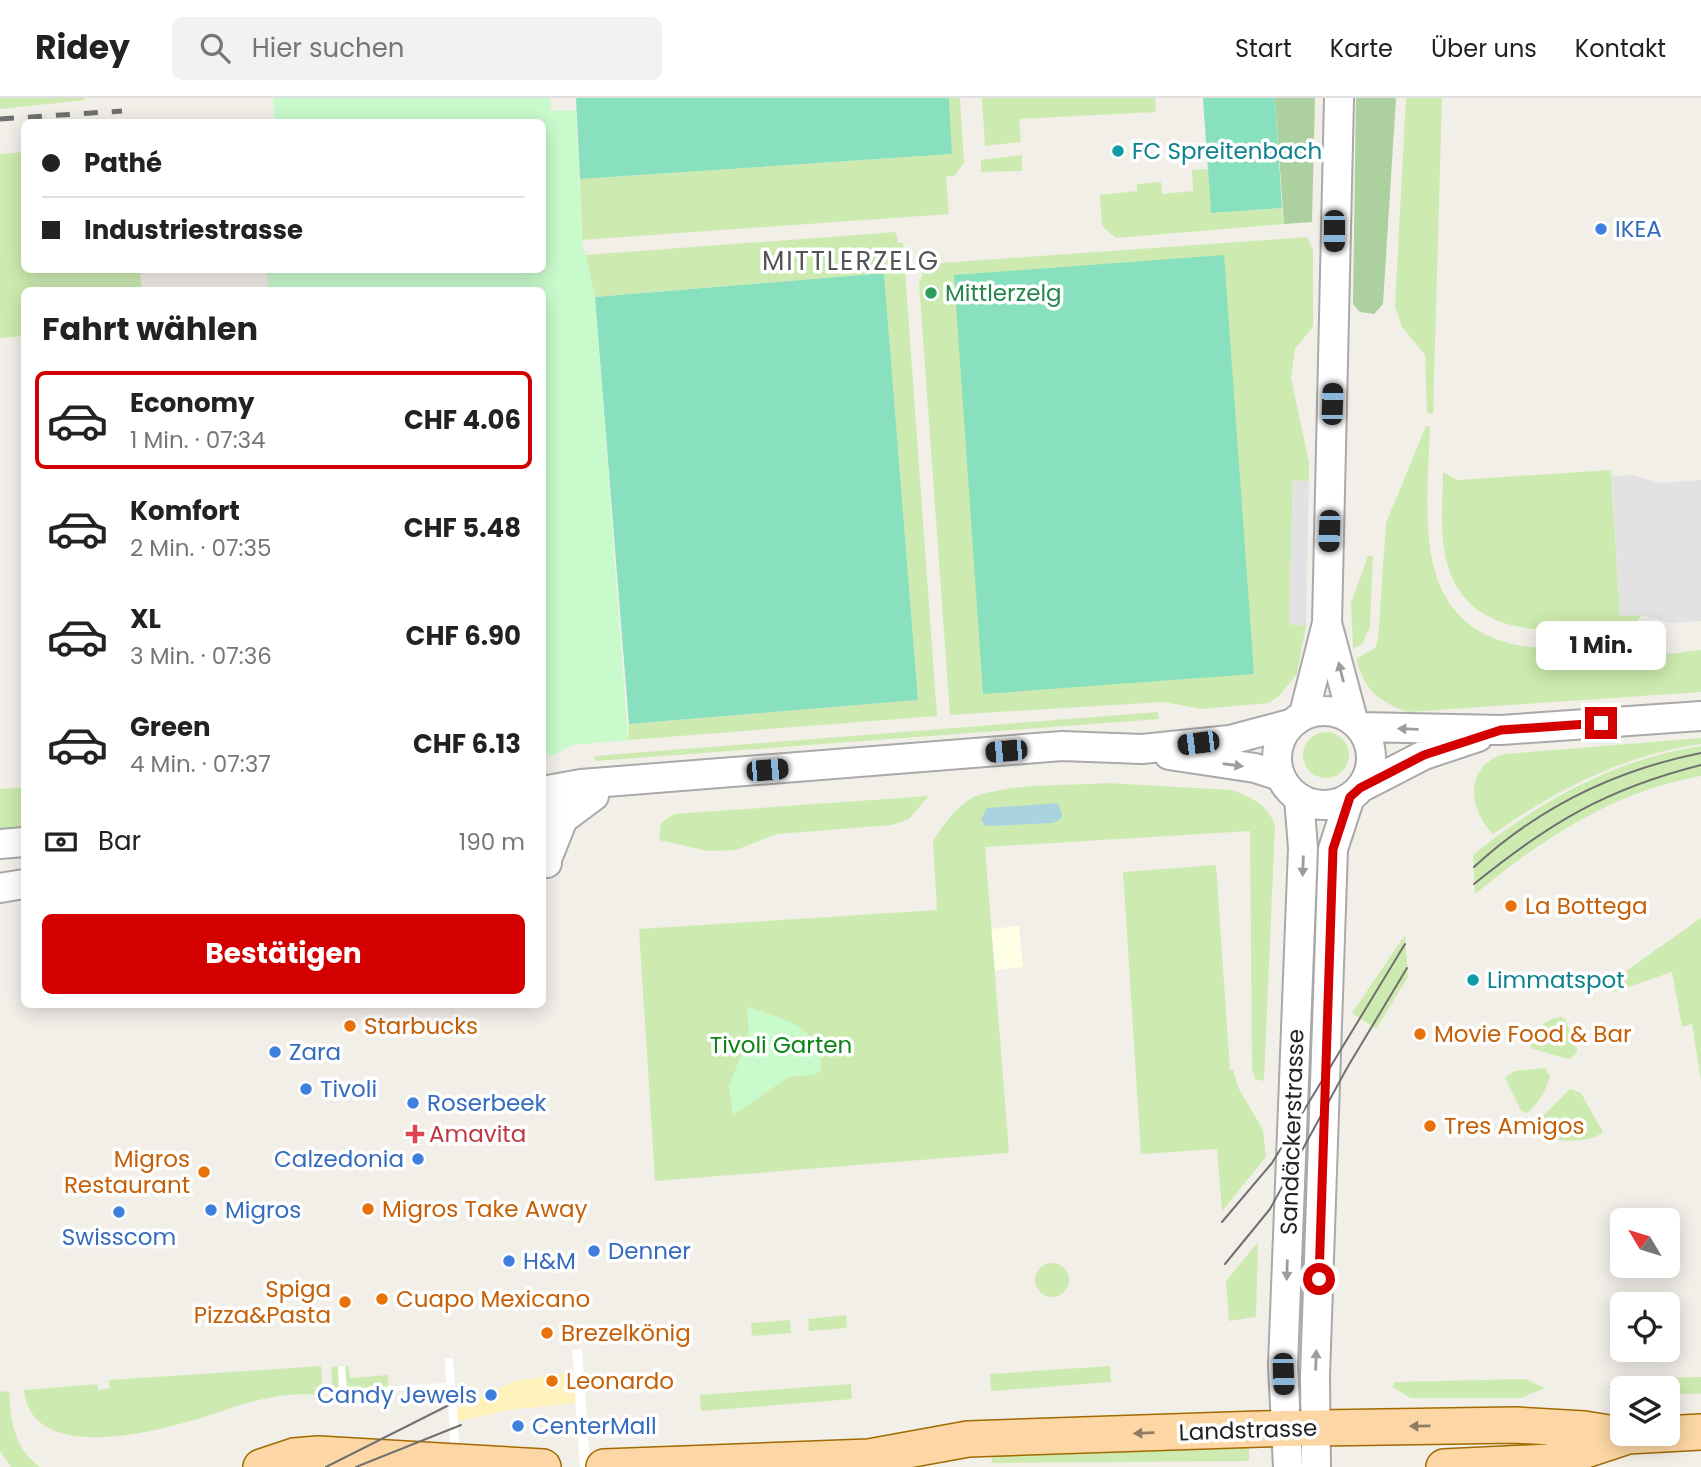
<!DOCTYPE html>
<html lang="de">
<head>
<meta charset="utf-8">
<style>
	:root { --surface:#fff; --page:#f2f2f2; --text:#222; --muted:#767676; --line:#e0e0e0; --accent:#d40000 }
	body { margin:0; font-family:Poppins,sans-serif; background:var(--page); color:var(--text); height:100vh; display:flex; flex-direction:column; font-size:26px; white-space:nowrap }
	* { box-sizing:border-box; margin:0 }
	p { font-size:23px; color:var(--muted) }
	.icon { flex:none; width:38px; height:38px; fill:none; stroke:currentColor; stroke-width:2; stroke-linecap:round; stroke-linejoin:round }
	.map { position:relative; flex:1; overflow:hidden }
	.drawer { position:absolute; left:21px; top:189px; width:525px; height:721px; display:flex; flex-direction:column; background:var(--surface); border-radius:10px; box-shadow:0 4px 18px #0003 }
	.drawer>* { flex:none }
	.hud { position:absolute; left:21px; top:21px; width:525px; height:154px; border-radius:10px; box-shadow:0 4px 18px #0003; display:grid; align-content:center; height:154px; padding:0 21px; background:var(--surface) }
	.needle { width:46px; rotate:308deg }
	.fabs { position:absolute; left:1610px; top:1110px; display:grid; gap:14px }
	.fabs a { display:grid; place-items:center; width:70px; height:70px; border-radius:10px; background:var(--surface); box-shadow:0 4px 18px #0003; font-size:35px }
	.end { position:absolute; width:32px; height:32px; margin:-16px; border:9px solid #d40000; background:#fff; box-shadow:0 0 0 4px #fff }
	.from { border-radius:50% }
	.bubble { position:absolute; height:49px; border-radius:10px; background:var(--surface); box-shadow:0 4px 18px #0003; font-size:23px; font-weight:700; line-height:49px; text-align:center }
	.car { position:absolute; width:21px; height:42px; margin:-21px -10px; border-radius:9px; box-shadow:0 0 5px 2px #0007; background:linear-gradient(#222 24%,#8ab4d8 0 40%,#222 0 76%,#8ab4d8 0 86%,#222 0) }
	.hud b { display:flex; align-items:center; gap:24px; height:66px; font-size:26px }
	.hud b+b { border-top:2px solid var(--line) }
	.hud i { width:18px; height:18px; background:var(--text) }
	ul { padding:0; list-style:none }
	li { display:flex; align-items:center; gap:21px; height:98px; margin:0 14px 10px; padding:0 7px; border:4px solid transparent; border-radius:10px }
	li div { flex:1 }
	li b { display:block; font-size:26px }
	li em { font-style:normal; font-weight:700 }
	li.current { border-color:var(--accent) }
	li>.icon { width:63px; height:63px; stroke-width:1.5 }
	h2 { padding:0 21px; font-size:32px; line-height:84px }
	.pay { display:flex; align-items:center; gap:18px; height:77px; padding:0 21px; font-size:26px }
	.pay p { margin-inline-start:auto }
	.button { display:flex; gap:14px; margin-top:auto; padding:14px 21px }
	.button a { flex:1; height:80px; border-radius:10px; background:var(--accent); color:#fff; font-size:28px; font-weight:700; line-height:80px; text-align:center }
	header { display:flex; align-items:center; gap:42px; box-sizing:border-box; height:98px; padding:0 35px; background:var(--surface); border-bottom:2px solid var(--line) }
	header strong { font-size:33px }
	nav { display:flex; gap:38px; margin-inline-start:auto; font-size:24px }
	.search { width:490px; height:63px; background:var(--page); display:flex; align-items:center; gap:18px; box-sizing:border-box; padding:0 24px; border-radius:10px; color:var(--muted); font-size:26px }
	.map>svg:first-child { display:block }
	.education { fill:#ffffe5 }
	.grass { fill:#cdebb0 }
	.forest { fill:#add19e }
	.sand { fill:#fff1ba }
	.park { fill:#c8facc }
	.pitch { fill:#88e0be }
	.parking { fill:#e2e2e2 }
	.water { fill:#aad3df }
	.pier { fill:#fff }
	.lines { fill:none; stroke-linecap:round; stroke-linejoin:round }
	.minor-casing { stroke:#a9a9a9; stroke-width:32 }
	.major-casing { stroke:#a06b00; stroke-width:38 }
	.minor { stroke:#fff; stroke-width:28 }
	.major { stroke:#fcd6a4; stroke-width:35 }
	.tram { stroke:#707070; stroke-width:2 }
	.rail { stroke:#707070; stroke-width:5; stroke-dasharray:14 14; stroke-linecap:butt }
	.oneway { fill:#9c9c9c }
	.oneway2 { fill:#8f7c63 }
	.route { stroke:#d40000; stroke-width:9 }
	.culture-dot { fill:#0f9aa8; stroke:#fff; stroke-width:2.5 }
	.shop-dot { fill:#3f7fe0; stroke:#fff; stroke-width:2.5 }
	.leisure-dot { fill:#2e9e5b; stroke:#fff; stroke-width:2.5 }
	.food-dot { fill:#e8710a; stroke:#fff; stroke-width:2.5 }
	.health-dot { fill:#e0444e; stroke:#fff; stroke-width:2.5 }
	.labels { text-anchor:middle; stroke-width:7; stroke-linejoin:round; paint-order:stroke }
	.culture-label { font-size:23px; fill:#0d838f; stroke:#fff; text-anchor:start }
	.shop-label { font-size:23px; fill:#366cbe; stroke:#fff; text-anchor:start }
	.leisure-label { font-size:23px; fill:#27864d; stroke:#fff; text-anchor:start }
	.food-label { font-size:23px; fill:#c56008; stroke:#fff; text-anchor:start }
	.park-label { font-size:23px; fill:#0c8416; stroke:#fff }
	.street-label { font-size:23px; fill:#222; stroke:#fff }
	.health-label { font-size:23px; fill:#be3a42; stroke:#fff; text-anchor:start }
	.quarter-label { font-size:26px; letter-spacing:2px; fill:#555; stroke:#fff }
</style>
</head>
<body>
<header>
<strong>Ridey</strong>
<div class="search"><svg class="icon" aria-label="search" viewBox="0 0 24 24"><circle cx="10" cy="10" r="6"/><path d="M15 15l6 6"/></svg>Hier suchen</div>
<nav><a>Start</a><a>Karte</a><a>Über uns</a><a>Kontakt</a></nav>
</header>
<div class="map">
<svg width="1701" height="1369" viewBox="0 0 1701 1369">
	<rect width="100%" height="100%" fill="#f2efe9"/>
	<path class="education" d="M1019 828 1023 869 995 872 991 831Z"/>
	<path class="grass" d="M0 0H85V2L0 11Z
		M949 0H960L964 65 954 78H946L949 116 582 142 580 81 952 56Z
		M982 0H1155L1156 14 1019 21 1021 44 985 48Z
		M1406 0H1442L1433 316 1427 315 1425 257 1402 229 1395 208Z
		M24 54V172H140L142 192H24V238L0 240V56Z
		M1022 57V73L981 74V62Z
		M1208 71 1211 115 1282 110 1284 126 1116 140 1102 128 1100 97 1137 93V86L1161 84 1162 96 1193 93 1192 72Z
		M896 134 898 145H903L937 618 628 642 629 626 918 602 884 175 595 199 585 157Z
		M1307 139 1313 152V229L1295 251 1291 280 1309 364V383H1293L1289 526 1306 528 1297 576 1279 598 1269 605 1202 611 1164 604 950 617 919 185 927 166Z
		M1426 328H1430C1428 411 1408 524 1517 547 1552 555 1594 545 1630 544 1640 543 1644 554 1653 555 1667 558 1686 553 1701 552V594L1408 614C1378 603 1365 593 1356 561L1375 550 1378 542 1386 425Z
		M1611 372 1620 518 1641 517 1634 529C1563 533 1458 550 1444 450 1440 425 1443 398 1443 374L1457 382Z
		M1368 458H1373L1370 529 1362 546 1353 551 1351 505Z
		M1158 614 1159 621 595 663 594 658Z
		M1303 657a23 23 0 1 1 46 0a23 23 0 1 1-46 0Z
		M1701 640V646C1625 656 1555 693 1493 736 1468 711 1464 668 1504 656Z
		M1701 648V678C1614 693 1542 741 1475 796L1473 757C1539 703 1616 661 1701 648Z
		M1105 685 1232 692C1252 700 1267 706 1275 727L1264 983 1255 981 1252 971 1250 733 985 749 1009 1055 655 1083 639 831 937 812 933 743C944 726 960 703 979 697 1018 685 1065 688 1105 685Z
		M24 689V732L0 734V691Z
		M929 698 909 721 892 727 777 736 736 752 708 753 659 742 661 725 674 716Z
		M1216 767 1230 972H1233L1238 989 1263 1032 1266 1059 1222 1113 1217 1051 1141 1056 1123 774Z
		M1701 820V983L1692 926 1682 929 1672 874 1614 894 1612 883Z
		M1405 837 1408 879 1376 931 1352 915Z
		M1560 919 1565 921 1577 951 1576 956 1569 961 1533 951 1530 947C1533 934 1547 920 1560 919Z
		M1545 970 1550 978C1547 990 1538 1007 1527 1015L1521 1013 1505 980 1514 973Z
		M1570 991 1581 995 1603 1034C1591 1046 1549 1045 1537 1035L1539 1022Z
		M1303 1082H1312L1307 1269 1297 1270Z
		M1258 1144 1256 1219 1229 1223 1226 1183Z
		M1035 1182a17 17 0 1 1 34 0a17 17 0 1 1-34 0Z
		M846 1217 847 1230 809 1233 808 1221Z
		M790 1222 791 1235 752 1238 751 1225Z
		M321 1268 323 1297C289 1294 261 1300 228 1311 164 1334 31 1369 24 1292L97 1286 98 1292 110 1290 109 1282Z
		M348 1268 350 1280 388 1277 389 1300 365 1301 356 1308 333 1300 331 1269Z
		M1110 1268 1111 1284 991 1293 990 1276Z
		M1701 1279V1296H1668V1290H1622V1296L1607 1289 1624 1280Z
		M1525 1281 1545 1290 1521 1300H1411L1392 1289 1395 1284Z
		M851 1286 852 1301 701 1313 700 1297Z
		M9 1293C11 1324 14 1350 40 1369H11L0 1353V1294Z
		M1249 1346V1363L992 1365 991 1354Z"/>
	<path class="forest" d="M1275 0H1315L1312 124 1284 126Z
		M1356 0H1396L1383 206 1374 216 1360 214 1353 206Z"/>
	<path class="sand" d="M574 1274 576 1305 508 1312 459 1323 451 1313 514 1283Z"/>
	<path class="park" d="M273 0H550L551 13 576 12 582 142 595 199 628 642 572 647 554 657 543 658 542 192H268L267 172H542V24H275Z
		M747 909C782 920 823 929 821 972L815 977 790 978 733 1017 729 988 749 937Z"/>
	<path class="pitch" d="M576 0H949L952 56 580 81Z
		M1203 0H1275L1282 110 1211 115Z
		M1224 157 1254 576 983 596 954 177Z
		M884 175 918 602 629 626 595 199Z"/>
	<path class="parking" d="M1631 377 1661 385 1701 382V523L1670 525 1641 517 1620 518 1612 378Z
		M1293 382 1309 383 1306 528 1289 526Z"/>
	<path class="water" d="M1058 705 1062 716 1061 721 1053 725 992 728 984 727 981 721 987 710Z"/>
	<path class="pier" d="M582 1251 590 1369H580L572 1252Z
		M453 1260 461 1369H452L447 1290 339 1296 338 1269 345 1268 347 1291 446 1285 445 1261Z"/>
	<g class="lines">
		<defs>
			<path id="minor" d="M1327 525 1353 622
				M1277 660a47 47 0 1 1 94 0a47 47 0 1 1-94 0Z
				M1304 616 1327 525 1339 0
				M1360 629 1501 632 1701 618
				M1169 657 1255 670 1280 678
				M1360 690 1424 657 1478 639
				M542 693 581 686 1062 648 1142 651 1230 642 1290 626
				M0 746 24 744
				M549 756 563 721 594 698
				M547 765 546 707 553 698 572 690
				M0 790 24 786
				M1288 1369 1283 1267 1303 750 1299 700
				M1316 1369 1315 1278 1333 751 1350 699"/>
			<path id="major" d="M261 1369 294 1358 318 1356 543 1369
				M604 1369 869 1359 968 1341 1260 1331 1515 1327 1584 1331 1627 1338 1701 1334
				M1444 1369 1549 1364 1625 1339"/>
		</defs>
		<use href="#minor" class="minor-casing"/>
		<use href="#major" class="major-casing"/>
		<use href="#minor" class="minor"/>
		<use href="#major" class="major"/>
		<path class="tram" d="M1474 769C1538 710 1616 672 1701 655
			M1474 786C1549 725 1606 691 1701 667
			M1222 1124 1272 1065 1405 846
			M1225 1166 1270 1111 1347 970 1407 870
			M326 1369 459 1302
			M356 1369 461 1327"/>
		<path class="rail" d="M0 21 122 13"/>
	</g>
	<defs><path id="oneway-solid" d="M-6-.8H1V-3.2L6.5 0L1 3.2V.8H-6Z" transform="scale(1.75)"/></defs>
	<g class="oneway">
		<use href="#oneway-solid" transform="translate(1341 574) rotate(-104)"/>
		<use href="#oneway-solid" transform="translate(1408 631) rotate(-178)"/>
		<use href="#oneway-solid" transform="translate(1233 667) rotate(8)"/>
		<use href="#oneway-solid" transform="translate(1303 768) rotate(92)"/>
		<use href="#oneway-solid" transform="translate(1287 1172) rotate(92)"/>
		<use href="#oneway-solid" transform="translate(1316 1262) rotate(-88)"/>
	</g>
	<g class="oneway2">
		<use href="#oneway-solid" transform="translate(1420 1328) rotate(179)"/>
		<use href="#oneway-solid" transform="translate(1144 1335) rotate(178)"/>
	</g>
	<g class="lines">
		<path class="route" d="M1319 1181 1333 751 1350 699 1360 690 1424 657 1501 632 1601 625"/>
	</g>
	<g class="culture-dot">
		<circle cx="1118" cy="53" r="7"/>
		<circle cx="1473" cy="882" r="7"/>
	</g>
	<g class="shop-dot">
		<circle cx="1601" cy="131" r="7"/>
		<circle cx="275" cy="954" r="7"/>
		<circle cx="306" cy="991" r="7"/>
		<circle cx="413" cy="1005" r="7"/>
		<circle cx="418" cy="1061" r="7"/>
		<circle cx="211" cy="1112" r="7"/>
		<circle cx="119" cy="1114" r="7"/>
		<circle cx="594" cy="1153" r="7"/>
		<circle cx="509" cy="1163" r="7"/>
		<circle cx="491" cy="1297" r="7"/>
		<circle cx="518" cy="1328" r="7"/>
	</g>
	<circle class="leisure-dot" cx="931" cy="195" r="7"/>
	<g class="food-dot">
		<circle cx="1511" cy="808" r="7"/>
		<circle cx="350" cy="928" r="7"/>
		<circle cx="1420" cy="936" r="7"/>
		<circle cx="1430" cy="1028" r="7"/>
		<circle cx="204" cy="1074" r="7"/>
		<circle cx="368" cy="1111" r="7"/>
		<circle cx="382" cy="1201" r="7"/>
		<circle cx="345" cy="1204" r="7"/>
		<circle cx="547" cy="1235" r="7"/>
		<circle cx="552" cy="1283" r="7"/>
	</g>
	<path class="health-dot" d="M411.5 1025.5h7v7h7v7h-7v7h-7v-7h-7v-7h7z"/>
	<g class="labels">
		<g class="culture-label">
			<text x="1132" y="61">FC Spreitenbach</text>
			<text x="1487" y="890">Limmatspot</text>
		</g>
		<g class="shop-label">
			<text x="1615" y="139">IKEA</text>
			<text x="289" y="962">Zara</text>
			<text x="320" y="999">Tivoli</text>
			<text x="427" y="1013">Roserbeek</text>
			<text x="404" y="1069" text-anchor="end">Calzedonia</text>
			<text x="225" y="1120">Migros</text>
			<text x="119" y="1147" text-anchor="middle">Swisscom</text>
			<text x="608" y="1161">Denner</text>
			<text x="523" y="1171">H&amp;M</text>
			<text x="477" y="1305" text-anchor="end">Candy Jewels</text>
			<text x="532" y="1336">CenterMall</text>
		</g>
		<g class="leisure-label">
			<text x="945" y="203">Mittlerzelg</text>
		</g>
		<g class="food-label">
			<text x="1525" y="816">La Bottega</text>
			<text x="364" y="936">Starbucks</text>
			<text x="1434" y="944">Movie Food &amp; Bar</text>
			<text x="1444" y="1036">Tres Amigos</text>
			<text x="190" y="1069" text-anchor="end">Migros<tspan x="190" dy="26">Restaurant</tspan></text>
			<text x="382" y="1119">Migros Take Away</text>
			<text x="331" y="1199" text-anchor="end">Spiga<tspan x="331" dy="26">Pizza&amp;Pasta</tspan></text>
			<text x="396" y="1209">Cuapo Mexicano</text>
			<text x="561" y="1243">Brezelkönig</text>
			<text x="566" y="1291">Leonardo</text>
		</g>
		<g class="park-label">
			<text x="781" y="955">Tivoli Garten</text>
		</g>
		<g class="street-label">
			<text transform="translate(1292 1034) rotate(-88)" y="8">Sandäckerstrasse</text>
			<text transform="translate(1248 1332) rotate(-2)" y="8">Landstrasse</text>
		</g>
		<g class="health-label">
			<text x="429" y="1044">Amavita</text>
		</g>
		<g class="quarter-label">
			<text x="851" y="172">MITTLERZELG</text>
		</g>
	</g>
</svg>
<div class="fabs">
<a><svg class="needle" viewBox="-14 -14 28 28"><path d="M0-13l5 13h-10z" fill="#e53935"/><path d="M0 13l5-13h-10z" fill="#767676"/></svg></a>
<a><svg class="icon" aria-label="locate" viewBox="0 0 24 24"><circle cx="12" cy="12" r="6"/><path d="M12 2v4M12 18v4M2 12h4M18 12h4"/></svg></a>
<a><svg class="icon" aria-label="layers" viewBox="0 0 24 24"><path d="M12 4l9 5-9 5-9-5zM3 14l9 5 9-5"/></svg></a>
</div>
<i class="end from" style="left:1319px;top:1181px"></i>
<i class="end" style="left:1601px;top:625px"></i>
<div class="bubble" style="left:1536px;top:523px;width:130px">1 Min.</div>
<i class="car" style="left:1334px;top:133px;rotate:180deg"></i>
<i class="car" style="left:1332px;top:306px;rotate:2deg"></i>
<i class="car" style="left:1329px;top:433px;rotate:182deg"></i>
<i class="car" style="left:1198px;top:645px;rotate:263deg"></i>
<i class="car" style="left:1006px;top:653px;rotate:265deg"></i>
<i class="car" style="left:767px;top:672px;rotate:85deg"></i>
<i class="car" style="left:1283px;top:1276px;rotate:178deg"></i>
<div class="hud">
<b><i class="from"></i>Pathé</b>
<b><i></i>Industriestrasse</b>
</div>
<section class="drawer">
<h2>Fahrt wählen</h2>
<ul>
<li class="current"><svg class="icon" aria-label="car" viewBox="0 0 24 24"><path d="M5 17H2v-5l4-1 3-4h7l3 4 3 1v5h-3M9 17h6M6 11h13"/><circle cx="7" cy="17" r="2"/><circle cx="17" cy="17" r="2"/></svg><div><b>Economy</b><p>1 Min. · 07:34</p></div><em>CHF 4.06</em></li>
<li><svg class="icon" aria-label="car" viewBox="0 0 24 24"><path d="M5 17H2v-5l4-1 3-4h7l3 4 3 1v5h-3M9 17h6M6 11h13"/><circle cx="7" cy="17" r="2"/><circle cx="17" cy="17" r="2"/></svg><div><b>Komfort</b><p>2 Min. · 07:35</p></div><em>CHF 5.48</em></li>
<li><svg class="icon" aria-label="car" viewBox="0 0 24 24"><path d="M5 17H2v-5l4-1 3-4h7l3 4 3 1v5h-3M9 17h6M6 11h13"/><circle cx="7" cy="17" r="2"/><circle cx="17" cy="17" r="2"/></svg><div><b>XL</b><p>3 Min. · 07:36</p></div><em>CHF 6.90</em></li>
<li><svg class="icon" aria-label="car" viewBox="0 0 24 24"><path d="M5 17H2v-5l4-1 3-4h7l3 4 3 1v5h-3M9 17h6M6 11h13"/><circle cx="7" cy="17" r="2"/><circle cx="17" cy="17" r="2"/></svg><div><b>Green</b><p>4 Min. · 07:37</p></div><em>CHF 6.13</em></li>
</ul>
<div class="pay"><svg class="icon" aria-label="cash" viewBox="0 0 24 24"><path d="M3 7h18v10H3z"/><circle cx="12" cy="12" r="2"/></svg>Bar<p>190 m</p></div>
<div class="button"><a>Bestätigen</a></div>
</section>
</div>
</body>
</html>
